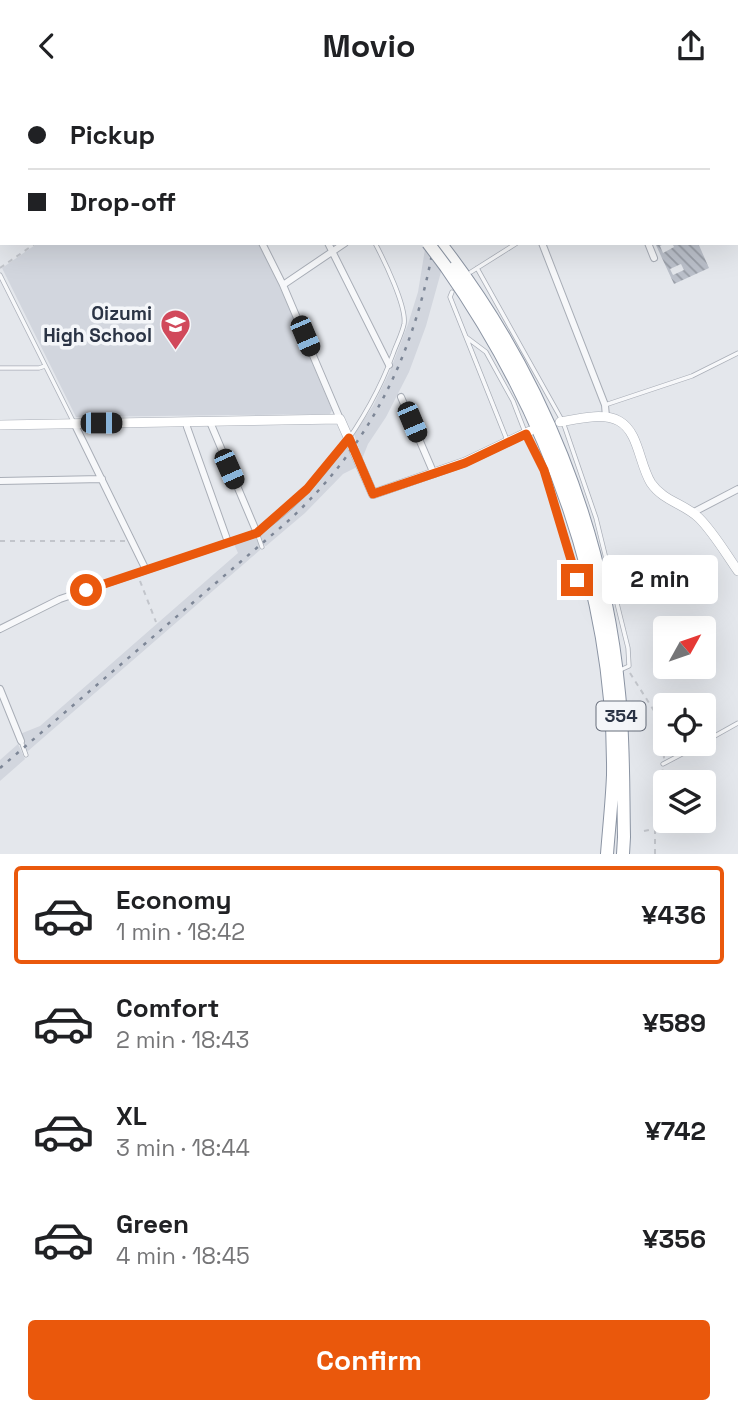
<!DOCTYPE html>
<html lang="en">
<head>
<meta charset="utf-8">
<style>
	:root { --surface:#fff; --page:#f2f2f2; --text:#202124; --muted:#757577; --line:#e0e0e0; --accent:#ea580c }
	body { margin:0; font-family:"Space Grotesk",sans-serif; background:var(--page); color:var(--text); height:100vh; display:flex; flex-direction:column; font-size:26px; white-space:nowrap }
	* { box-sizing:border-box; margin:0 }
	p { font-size:23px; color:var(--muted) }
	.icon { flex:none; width:38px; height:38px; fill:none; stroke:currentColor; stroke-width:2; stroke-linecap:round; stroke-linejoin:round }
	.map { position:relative; height:763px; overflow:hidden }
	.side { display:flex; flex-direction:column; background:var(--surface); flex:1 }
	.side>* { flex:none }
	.top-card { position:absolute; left:0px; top:0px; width:738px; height:154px; box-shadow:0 7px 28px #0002; display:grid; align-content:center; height:154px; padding:0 28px; background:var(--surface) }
	.needle { width:46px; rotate:50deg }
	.fabs { position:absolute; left:653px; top:525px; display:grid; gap:14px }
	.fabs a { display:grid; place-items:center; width:63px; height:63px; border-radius:7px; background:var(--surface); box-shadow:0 7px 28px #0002; font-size:35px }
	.end { position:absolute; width:32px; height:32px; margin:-16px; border:9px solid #ea580c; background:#fff; box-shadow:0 0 0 4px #fff }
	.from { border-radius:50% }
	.bubble { position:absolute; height:49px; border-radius:7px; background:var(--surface); box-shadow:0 7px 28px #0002; font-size:23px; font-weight:600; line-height:49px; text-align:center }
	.car { position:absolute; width:21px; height:42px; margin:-21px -10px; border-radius:9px; box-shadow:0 0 5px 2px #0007; background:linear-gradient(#222 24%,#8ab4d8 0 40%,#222 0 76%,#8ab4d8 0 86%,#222 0) }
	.top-card b { display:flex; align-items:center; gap:24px; height:66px; font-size:26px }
	.top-card b+b { border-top:2px solid var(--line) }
	.top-card i { width:18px; height:18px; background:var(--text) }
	ul { padding:12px 0 0; list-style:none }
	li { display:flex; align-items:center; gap:21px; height:98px; margin:0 14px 10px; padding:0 14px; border:4px solid transparent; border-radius:7px }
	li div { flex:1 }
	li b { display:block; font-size:26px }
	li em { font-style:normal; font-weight:600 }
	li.on { border-color:var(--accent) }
	li>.icon { width:63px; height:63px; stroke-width:1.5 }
	.primary-button { display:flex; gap:14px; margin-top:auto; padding:14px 28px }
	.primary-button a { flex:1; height:80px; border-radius:7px; background:var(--accent); color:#fff; font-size:28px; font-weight:600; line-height:80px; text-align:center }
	header { display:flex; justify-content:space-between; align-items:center; height:91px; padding:0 28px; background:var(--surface); font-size:32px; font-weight:600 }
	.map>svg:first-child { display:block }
	.built { fill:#d2d6de }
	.building { fill:url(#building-back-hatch); fill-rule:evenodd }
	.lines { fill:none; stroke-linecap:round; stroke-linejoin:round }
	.lane-casing { stroke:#a9aeb7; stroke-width:5 }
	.street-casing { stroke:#a9aeb7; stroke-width:8 }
	.secondary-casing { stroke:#a9aeb7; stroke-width:10 }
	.primary-casing { stroke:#a3abb8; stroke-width:12 }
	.highway-casing { stroke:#8b94a3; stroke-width:14 }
	.path { stroke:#c2c5cb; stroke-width:2; stroke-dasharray:5 5; stroke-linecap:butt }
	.lane { stroke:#f7f8fa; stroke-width:3.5 }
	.street { stroke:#f7f8fa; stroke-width:6 }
	.secondary { stroke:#fff; stroke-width:9 }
	.primary { stroke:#fff; stroke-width:10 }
	.highway { stroke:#fff; stroke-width:12 }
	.rail { stroke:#7d8696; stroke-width:2.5; stroke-dasharray:3.5 7; stroke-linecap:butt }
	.highway-bridge-casing { stroke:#8b94a3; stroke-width:14; stroke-linecap:butt }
	.highway-bridge { stroke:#fff; stroke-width:12 }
	.route { stroke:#ea580c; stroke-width:9 }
	.labels { text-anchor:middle; stroke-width:7; stroke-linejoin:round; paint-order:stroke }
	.shield { fill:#f4f6f9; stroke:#676e7b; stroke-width:2 }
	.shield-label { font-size:18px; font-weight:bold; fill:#2b3445 }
	.poi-label { font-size:19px; font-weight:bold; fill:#2b3445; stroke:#f4f6f9; text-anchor:end }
</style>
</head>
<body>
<header><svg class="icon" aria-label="back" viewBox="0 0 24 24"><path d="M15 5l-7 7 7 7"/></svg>Movio<svg class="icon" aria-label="share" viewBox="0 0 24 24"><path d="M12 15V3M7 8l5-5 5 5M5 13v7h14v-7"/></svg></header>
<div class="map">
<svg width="738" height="763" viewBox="0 0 738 763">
	<defs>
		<pattern id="building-back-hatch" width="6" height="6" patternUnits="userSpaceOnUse" patternTransform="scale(1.75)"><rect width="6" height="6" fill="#bbc0ca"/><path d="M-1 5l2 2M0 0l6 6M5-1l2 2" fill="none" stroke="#989da6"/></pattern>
	</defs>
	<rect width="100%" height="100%" fill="#e4e7ec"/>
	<path class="built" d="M38 152H258L282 201 332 319 330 323 76 326 2 177Z
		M426 152 446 163 426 235 409 281 386 326 368 353 362 368 354 343 373 315 390 280 408 233 418 201Z
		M347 354 357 376 343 383 305 422 266 455 263 454 260 444 263 440 321 386Z
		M255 446 261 455 260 459 28 660 26 659 20 643 40 635 207 489 238 462 234 453Z
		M18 653 25 668 0 690V669Z"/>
	<path class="building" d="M655 152H666L660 155 663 162 674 156 672 152H698L709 177 674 193ZM681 173 684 179 673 184 670 178Z"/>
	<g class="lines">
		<defs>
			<path id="lane" d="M277 0 278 2
				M477 177 563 331 596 427 628 557 629 575 618 580
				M471 181 517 152
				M0 184 74 332
				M452 201 450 206 507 349
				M466 246 486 261 513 310 530 354 544 379 577 489 578 492H588
				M0 277H39L45 275
				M605 314 692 285 738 262
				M262 456 257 442C315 406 370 326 393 263 396 254 402 243 404 233 407 216 384 169 375 152
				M21 650 26 664
				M704 651 738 632
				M663 673 701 653"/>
			<path id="street" d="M54 0V2
				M186 0V2
				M242 0 243 2
				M338 0 339 2
				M449 0 451 2
				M562 0 563 2
				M718 0 719 2
				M678 2 681 0
				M737 17 738 16
				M0 27H2
				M737 35 738 38
				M737 67H738
				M737 122 738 125
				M262 152 283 194 340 328
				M328 152 389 274
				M542 152 605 314 606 326
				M648 152 654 167
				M283 194 345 152
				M401 306 434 383
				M74 332 146 479
				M187 336 228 451
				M0 390 102 388
				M692 422 738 398
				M0 538 60 508 257 442 210 331
				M0 598 21 650"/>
			<path id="secondary" d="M560 331C577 328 603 321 619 330 639 341 639 373 651 392 663 410 685 413 699 427 714 442 726 463 738 480
				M0 334 340 328 373 403 465 371 530 340"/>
			<path id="primary" d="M151 2 152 0
				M0 148 2 147"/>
			<path id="highway" d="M298 0 300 2
				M313 0 314 2
				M440 152C541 281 604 440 619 602 624 650 623 698 624 746L623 763
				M446 176C549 323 615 503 613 684 612 710 609 737 607 763"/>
		</defs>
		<use href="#lane" class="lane-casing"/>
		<use href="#street" class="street-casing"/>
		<use href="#secondary" class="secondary-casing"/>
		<use href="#primary" class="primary-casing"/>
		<use href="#highway" class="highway-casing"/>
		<path class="path" d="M327 0 328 2
			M0 177 36 152
			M0 450H125
			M140 490 156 531
			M630 582 663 634 664 668
			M644 740 654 738
			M655 763V738L663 677"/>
		<use href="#lane" class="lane"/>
		<use href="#street" class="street"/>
		<use href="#secondary" class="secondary"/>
		<use href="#primary" class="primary"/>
		<use href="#highway" class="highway"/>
		<path class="rail" d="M431 0V2
			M0 677 287 431C370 355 415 263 434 152"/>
		<defs>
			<path id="highway-bridge" d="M428 152 446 176"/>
		</defs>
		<use href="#highway-bridge" class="highway-bridge-casing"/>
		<use href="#highway-bridge" class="highway-bridge"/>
	</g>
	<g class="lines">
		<path class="route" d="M86 499 257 442 307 398 349 347 373 403 465 372 526 343 544 379 577 489"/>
	</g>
	<defs>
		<symbol id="school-pin" viewBox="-11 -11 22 30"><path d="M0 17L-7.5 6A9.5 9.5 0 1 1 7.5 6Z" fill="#d1495b" stroke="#f4f6f9"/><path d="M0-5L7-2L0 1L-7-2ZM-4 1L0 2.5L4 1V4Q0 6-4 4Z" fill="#fff"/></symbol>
	</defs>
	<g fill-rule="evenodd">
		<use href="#school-pin" x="158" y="216" width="35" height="47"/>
	</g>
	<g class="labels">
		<rect class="shield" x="596.5" y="610.5" width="49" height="29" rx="5"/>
		<g class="shield-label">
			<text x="621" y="631">354</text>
		</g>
		<g class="poi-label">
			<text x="152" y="229">Oizumi<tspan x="152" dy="22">High School</tspan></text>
		</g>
	</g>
</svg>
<div class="fabs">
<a><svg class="needle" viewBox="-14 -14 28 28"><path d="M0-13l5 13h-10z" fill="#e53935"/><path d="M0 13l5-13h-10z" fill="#757577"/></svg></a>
<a><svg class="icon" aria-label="locate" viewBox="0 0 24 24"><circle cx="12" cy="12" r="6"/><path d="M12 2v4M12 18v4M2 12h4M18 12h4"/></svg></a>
<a><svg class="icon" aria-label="layers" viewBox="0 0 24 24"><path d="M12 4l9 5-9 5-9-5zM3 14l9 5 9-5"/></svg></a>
</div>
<i class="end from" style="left:86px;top:499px"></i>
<i class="end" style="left:577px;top:489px"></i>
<div class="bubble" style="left:602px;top:464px;width:116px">2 min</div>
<i class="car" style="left:305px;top:245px;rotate:157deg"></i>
<i class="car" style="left:412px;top:331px;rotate:157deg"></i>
<i class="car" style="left:101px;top:332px;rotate:90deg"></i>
<i class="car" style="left:229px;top:378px;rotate:156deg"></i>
<div class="top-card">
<b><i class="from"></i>Pickup</b>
<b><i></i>Drop-off</b>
</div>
</div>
<section class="side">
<ul>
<li class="on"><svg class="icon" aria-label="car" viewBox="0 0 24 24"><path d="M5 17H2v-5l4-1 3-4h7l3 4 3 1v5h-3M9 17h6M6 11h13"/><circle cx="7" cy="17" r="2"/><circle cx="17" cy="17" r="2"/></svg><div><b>Economy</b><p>1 min · 18:42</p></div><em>¥436</em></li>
<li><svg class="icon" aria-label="car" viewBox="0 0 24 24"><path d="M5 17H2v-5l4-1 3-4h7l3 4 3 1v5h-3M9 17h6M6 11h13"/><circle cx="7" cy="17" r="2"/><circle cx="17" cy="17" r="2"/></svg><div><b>Comfort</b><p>2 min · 18:43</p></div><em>¥589</em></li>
<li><svg class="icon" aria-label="car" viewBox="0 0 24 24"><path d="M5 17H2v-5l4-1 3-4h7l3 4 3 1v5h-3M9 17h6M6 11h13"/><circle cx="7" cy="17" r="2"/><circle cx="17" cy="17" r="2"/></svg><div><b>XL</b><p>3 min · 18:44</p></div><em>¥742</em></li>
<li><svg class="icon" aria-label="car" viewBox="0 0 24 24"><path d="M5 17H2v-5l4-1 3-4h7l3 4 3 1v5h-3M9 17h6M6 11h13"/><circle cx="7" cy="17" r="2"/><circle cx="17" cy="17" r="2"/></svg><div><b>Green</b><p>4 min · 18:45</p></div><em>¥356</em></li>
</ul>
<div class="primary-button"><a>Confirm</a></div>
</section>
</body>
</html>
